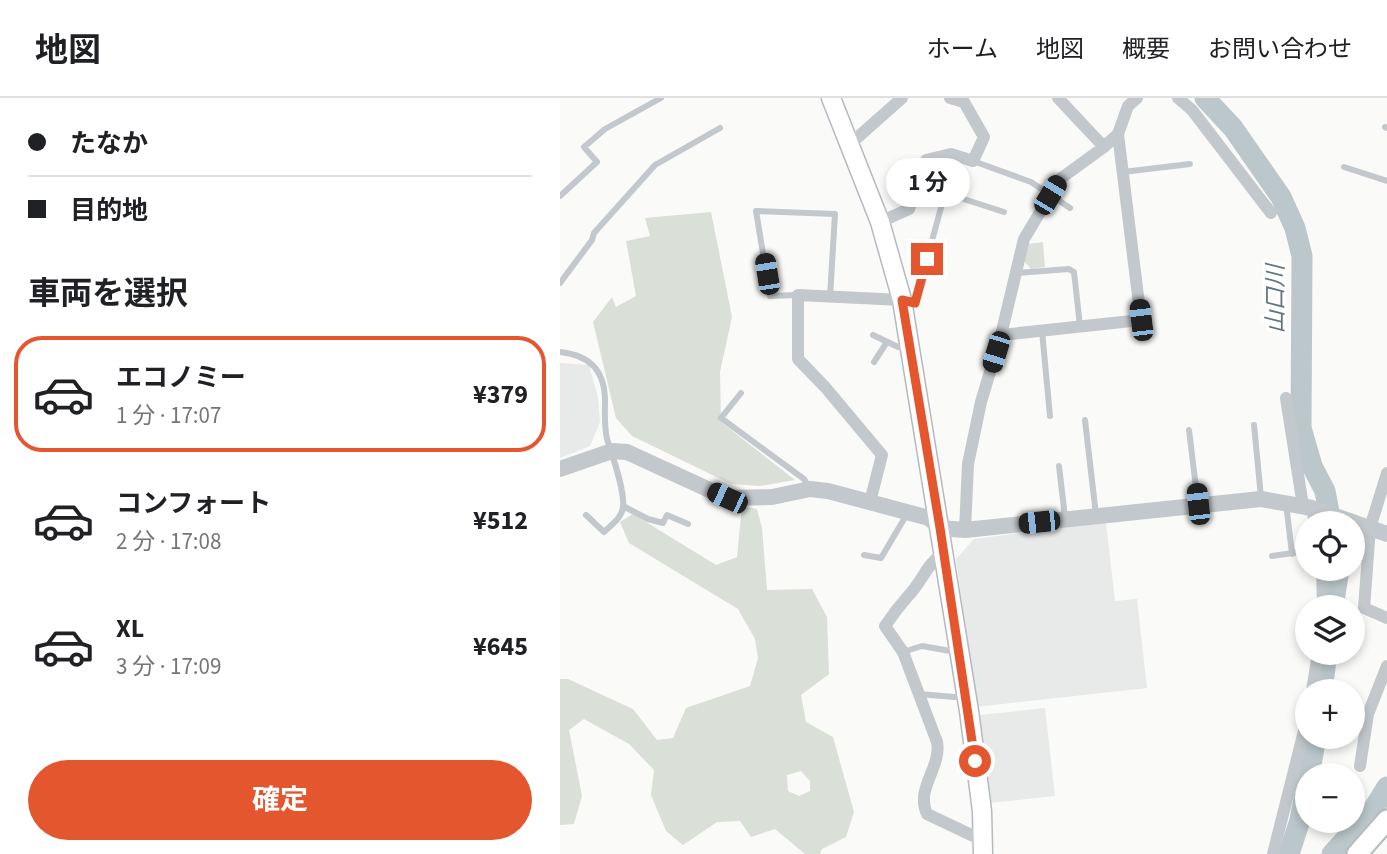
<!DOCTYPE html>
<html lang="ja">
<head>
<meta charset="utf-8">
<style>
	:root { --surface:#fff; --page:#f2f2f2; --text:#202124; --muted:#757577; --line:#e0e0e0; --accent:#e4572e }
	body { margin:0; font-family:"Source Sans 3","Noto Sans JP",sans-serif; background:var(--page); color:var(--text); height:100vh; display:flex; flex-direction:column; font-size:26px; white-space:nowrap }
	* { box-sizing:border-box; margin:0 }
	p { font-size:23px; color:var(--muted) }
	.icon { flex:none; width:38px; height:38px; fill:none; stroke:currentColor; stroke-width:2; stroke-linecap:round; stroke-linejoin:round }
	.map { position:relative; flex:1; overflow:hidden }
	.side { display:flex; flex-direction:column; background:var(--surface); width:560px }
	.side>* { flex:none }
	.top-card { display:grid; align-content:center; height:154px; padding:0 28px; background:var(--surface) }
	.buttons { position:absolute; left:735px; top:413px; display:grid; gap:14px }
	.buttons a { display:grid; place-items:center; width:70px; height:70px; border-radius:50%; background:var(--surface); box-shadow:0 4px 10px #0003; font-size:35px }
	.end { position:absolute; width:32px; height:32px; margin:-16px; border:9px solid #e4572e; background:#fff; box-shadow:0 0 0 4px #fff }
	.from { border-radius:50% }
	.bubble { position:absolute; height:49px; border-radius:24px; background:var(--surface); box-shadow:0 4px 10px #0003; font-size:23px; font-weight:700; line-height:49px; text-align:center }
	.car { position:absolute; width:21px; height:42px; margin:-21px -10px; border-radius:9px; box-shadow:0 0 5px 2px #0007; background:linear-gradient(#222 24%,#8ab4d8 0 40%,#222 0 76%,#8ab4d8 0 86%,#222 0) }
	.top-card b { display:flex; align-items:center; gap:24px; height:66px; font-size:26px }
	.top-card b+b { border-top:2px solid var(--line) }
	.top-card i { width:18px; height:18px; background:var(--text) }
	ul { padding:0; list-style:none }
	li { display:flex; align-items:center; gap:21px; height:116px; margin:0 14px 10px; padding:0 14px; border:4px solid transparent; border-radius:28px }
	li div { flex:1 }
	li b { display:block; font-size:26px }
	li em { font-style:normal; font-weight:700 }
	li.selected { border-color:var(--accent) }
	li>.icon { width:63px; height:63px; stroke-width:1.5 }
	h2 { padding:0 28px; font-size:32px; line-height:84px }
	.action { display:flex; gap:14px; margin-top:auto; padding:14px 28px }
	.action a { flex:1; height:80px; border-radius:42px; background:var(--accent); color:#fff; font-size:28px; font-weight:700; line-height:80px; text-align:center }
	header { display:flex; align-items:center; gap:42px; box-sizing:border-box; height:98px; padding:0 35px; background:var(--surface); border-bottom:2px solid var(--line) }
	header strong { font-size:33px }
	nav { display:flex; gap:38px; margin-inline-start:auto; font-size:24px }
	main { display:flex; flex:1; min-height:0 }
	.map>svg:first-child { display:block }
	.built { fill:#e8e9e9 }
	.green { fill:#dadfd7; fill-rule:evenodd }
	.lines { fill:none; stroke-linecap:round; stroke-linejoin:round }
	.river { stroke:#bbc7cb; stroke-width:21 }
	.secondary-casing { stroke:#b3babf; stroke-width:21 }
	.primary-casing { stroke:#b5babe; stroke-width:23 }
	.service { stroke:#c3c8cc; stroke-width:6 }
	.minor { stroke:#c3c8cc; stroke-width:12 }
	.tertiary { stroke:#c3c8cc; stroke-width:16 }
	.secondary { stroke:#fff; stroke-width:18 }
	.primary { stroke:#fff; stroke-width:19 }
	.route { stroke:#e4572e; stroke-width:9 }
	.labels { text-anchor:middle; stroke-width:7; stroke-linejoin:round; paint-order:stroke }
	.water-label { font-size:23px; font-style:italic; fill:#60757c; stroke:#fff }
</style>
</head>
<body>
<header>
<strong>地図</strong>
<nav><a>ホーム</a><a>地図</a><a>概要</a><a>お問い合わせ</a></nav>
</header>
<main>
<section class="side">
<div class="top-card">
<b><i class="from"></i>たなか</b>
<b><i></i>目的地</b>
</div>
<h2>車両を選択</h2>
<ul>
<li class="selected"><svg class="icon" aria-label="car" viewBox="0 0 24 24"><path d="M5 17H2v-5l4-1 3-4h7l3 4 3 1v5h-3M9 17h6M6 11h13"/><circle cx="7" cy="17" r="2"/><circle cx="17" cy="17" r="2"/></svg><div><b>エコノミー</b><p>1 分 · 17:07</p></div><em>¥379</em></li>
<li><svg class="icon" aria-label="car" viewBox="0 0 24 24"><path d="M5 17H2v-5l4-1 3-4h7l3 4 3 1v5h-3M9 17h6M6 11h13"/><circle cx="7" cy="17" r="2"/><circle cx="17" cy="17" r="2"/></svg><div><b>コンフォート</b><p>2 分 · 17:08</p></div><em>¥512</em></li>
<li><svg class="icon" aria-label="car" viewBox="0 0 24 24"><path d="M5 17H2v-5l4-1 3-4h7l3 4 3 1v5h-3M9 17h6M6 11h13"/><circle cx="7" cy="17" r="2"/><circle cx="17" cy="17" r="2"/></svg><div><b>XL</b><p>3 分 · 17:09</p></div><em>¥645</em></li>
</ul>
<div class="action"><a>確定</a></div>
</section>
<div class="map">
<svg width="827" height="756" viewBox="0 0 827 756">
	<rect width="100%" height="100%" fill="#fafaf8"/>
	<path class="built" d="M0 265 29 267 38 299 40 324 30 348 0 360Z
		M546 424 555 503 577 501 587 590 416 609 396 461 414 441Z
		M485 610 495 698 429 705 420 617Z"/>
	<path class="green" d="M151 114 172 219 160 274 161 324 235 382 200 388 171 386 72 338 56 320 33 224 52 199 56 209 76 198 66 143 90 138 85 120Z
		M483 144 485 169 471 171 464 163 469 146Z
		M182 408 197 411 202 430 207 492 252 491 267 519 269 576 241 597 246 624 273 639 294 714 286 739 262 751 260 756H245L215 731 191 739 180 723 157 724 123 747 106 733 91 697 94 672 69 646 24 621 9 632 22 698 14 726 0 727V581H8L73 611 97 642 113 640 126 610 190 588 198 560 195 541 178 511 69 445 60 424 73 416 156 467 177 459ZM241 673 250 683V693L239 698 228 693 227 677Z"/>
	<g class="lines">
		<path class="river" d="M645 0 673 30 721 99 735 130 742 158 741 330 752 368 765 393 771 425
			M773 509 779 471
			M762 593 767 555
			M749 677 756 639
			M729 756 740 722 747 685
			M772 756 814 710 827 689"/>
		<defs>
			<path id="secondary" d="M271 0 320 124 342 202 409 613 422 713 423 756"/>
			<path id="primary" d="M797 756 827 722"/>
		</defs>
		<use href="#secondary" class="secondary-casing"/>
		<use href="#primary" class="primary-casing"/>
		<path class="service" d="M825 29 827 30
			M413 63 471 84 510 110
			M784 69 827 83
			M563 74 630 66
			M0 98 37 64 24 49 45 31 101 0
			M457 175 509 171 514 174 520 228
			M0 185 32 142 34 135 95 67 160 30
			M238 197 210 198 196 113 275 116 270 199
			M344 202 355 205 385 95 444 114
			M482 233 490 318
			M313 237 338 249H347
			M0 254C29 257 45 272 45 303 45 315 44 328 47 341 52 357 65 392 63 409 62 420 51 427 44 434L26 417
			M314 264 327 244
			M181 295 161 320 244 381 249 389
			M525 322 536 417
			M694 327 701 399
			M629 332 638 406
			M499 368 505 419
			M726 405 732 456
			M63 408 88 421 103 425 107 417 128 426
			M304 457 321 460 347 416
			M712 458 747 453
			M343 554 362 548 396 554
			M359 596 406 600"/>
		<path class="minor" d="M498 0 544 49
			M618 0 632 12 711 115
			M289 47 342 0
			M320 124 349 111 366 62 391 56 413 63 424 39 404 4 390 0
			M441 237 581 222 558 36
			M726 300 743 408
			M827 375 810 430 804 510 827 520
			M310 404 322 357 265 289 238 261V197L342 202
			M752 410 755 425
			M405 432 408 366 421 304 441 237 464 141 500 81 544 49 558 36 568 8 577 0
			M384 454C366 467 363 482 349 497 340 507 333 516 325 528L343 554 377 644C382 669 355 690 367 716L424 743
			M762 471 763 509
			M752 593 758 555
			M800 668 808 616 827 568
			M713 756 747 621"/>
		<path class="tertiary" d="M0 371 52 353 67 354 167 400 212 399 250 391 268 393 369 420 380 430 405 432 701 401 752 410 827 436"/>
		<use href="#secondary" class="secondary"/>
		<use href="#primary" class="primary"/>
	</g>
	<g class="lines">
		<path class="route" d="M367 161 355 205 342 202 380 430 415 663"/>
	</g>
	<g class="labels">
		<g class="water-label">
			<text transform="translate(715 201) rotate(-90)" y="8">山口川</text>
		</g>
	</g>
</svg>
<div class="buttons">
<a><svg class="icon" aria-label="locate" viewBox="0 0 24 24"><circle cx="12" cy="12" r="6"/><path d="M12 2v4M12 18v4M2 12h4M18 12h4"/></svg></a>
<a><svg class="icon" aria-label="layers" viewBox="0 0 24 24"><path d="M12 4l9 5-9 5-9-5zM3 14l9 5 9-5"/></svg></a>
<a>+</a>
<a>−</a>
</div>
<i class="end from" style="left:415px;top:663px"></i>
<i class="end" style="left:367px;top:161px"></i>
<div class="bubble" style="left:326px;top:60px;width:84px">1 分</div>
<i class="car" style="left:490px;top:97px;rotate:31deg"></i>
<i class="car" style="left:207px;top:176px;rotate:351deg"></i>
<i class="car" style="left:581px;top:222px;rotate:353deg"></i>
<i class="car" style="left:436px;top:254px;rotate:197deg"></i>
<i class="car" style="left:167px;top:400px;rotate:295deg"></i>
<i class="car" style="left:638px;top:406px;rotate:354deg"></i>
<i class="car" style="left:479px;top:424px;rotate:264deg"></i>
</div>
</main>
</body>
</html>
